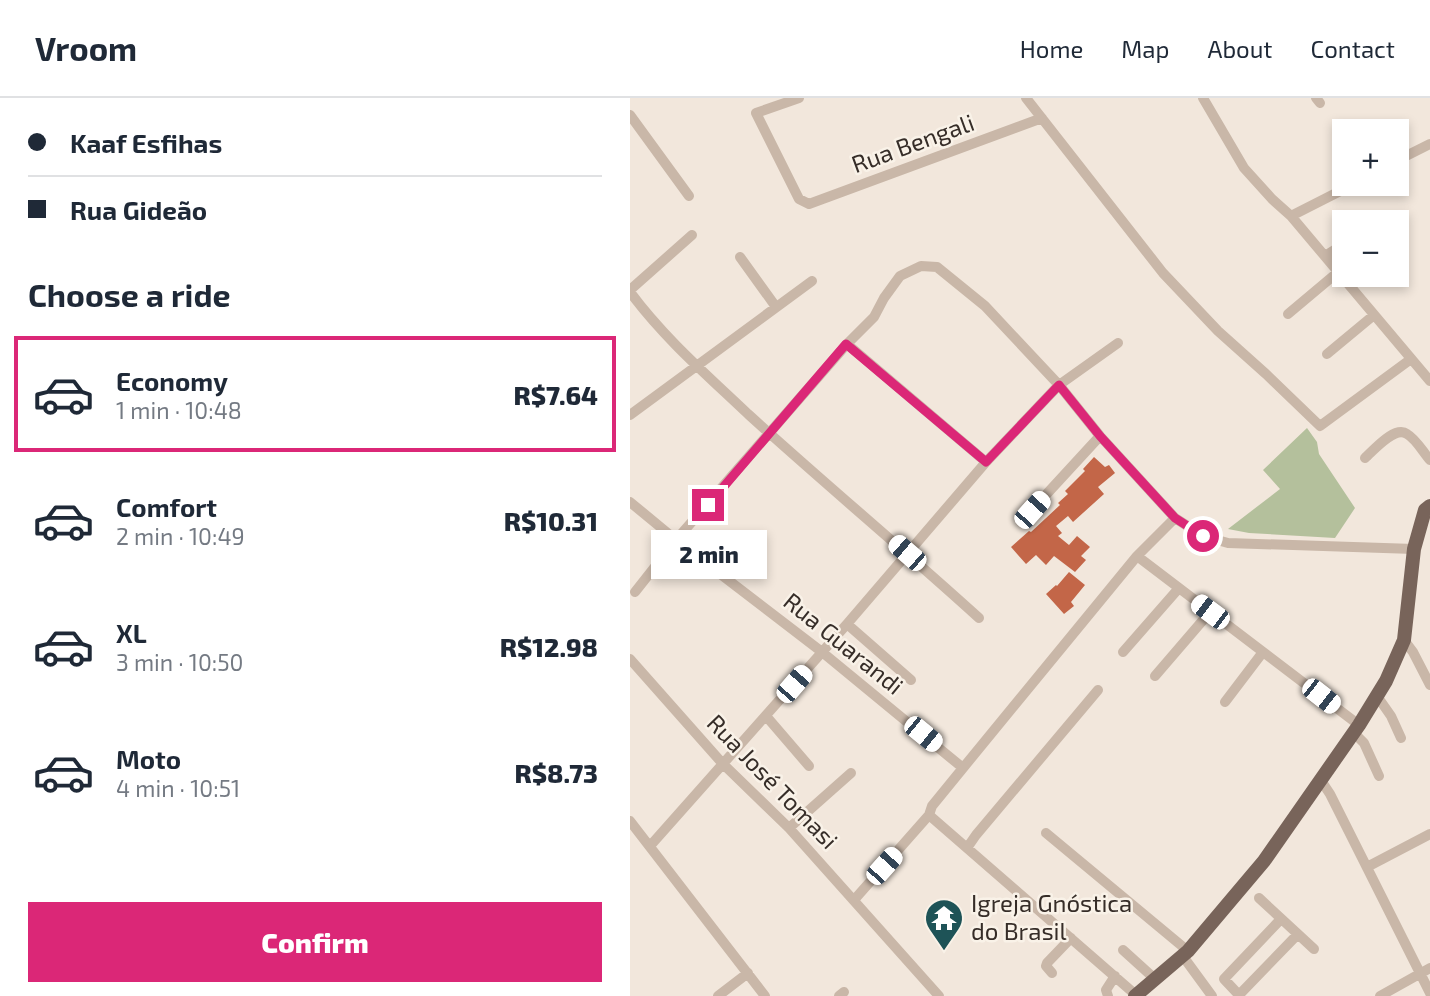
<!DOCTYPE html>
<html lang="en">
<head>
<meta charset="utf-8">
<style>
	:root { --surface:#fff; --page:#f6f6f7; --text:#1f2937; --muted:#747a83; --line:#e0e1e3; --accent:#db2777 }
	body { margin:0; font-family:"Exo 2",sans-serif; background:var(--page); color:var(--text); height:100vh; display:flex; flex-direction:column; font-size:26px; white-space:nowrap }
	* { box-sizing:border-box; margin:0 }
	p { font-size:23px; color:var(--muted) }
	.icon { flex:none; width:38px; height:38px; fill:none; stroke:currentColor; stroke-width:2; stroke-linecap:round; stroke-linejoin:round }
	.map { position:relative; flex:1; overflow:hidden }
	.sheet { display:flex; flex-direction:column; background:var(--surface); width:630px }
	.sheet>* { flex:none }
	.top-card { display:grid; align-content:center; height:154px; padding:0 28px; background:var(--surface) }
	.tools { position:absolute; left:702px; top:21px; display:grid; gap:14px }
	.tools a { display:grid; place-items:center; width:77px; height:77px; border-radius:0px; background:var(--surface); box-shadow:0 4px 10px #0003; font-size:35px }
	.end { position:absolute; width:32px; height:32px; margin:-16px; border:9px solid #db2777; background:#fff; box-shadow:0 0 0 4px #fff }
	.from { border-radius:50% }
	.bubble { position:absolute; height:49px; border-radius:0px; background:var(--surface); box-shadow:0 4px 10px #0003; font-size:23px; font-weight:800; line-height:49px; text-align:center }
	.car { position:absolute; width:21px; height:42px; margin:-21px -10px; border-radius:9px; box-shadow:0 0 5px 2px #0007; background:linear-gradient(#fff 24%,#345 0 40%,#fff 0 76%,#345 0 86%,#fff 0) }
	.top-card b { display:flex; align-items:center; gap:24px; height:66px; font-size:26px }
	.top-card b+b { border-top:2px solid var(--line) }
	.top-card i { width:18px; height:18px; background:var(--text) }
	ul { padding:0; list-style:none }
	li { display:flex; align-items:center; gap:21px; height:116px; margin:0 14px 10px; padding:0 14px; border:4px solid transparent; border-radius:0px }
	li div { flex:1 }
	li b { display:block; font-size:26px }
	li em { font-style:normal; font-weight:800 }
	li.active { border-color:var(--accent) }
	li>.icon { width:63px; height:63px; stroke-width:1.5 }
	h2 { padding:0 28px; font-size:32px; line-height:84px }
	.cta { display:flex; gap:14px; margin-top:auto; padding:14px 28px }
	.cta a { flex:1; height:80px; border-radius:0px; background:var(--accent); color:#fff; font-size:28px; font-weight:800; line-height:80px; text-align:center }
	header { display:flex; align-items:center; gap:42px; box-sizing:border-box; height:98px; padding:0 35px; background:var(--surface); border-bottom:2px solid var(--line) }
	header strong { font-size:33px }
	nav { display:flex; gap:38px; margin-inline-start:auto; font-size:24px }
	main { display:flex; flex:1; min-height:0 }
	.map>svg:first-child { display:block }
	.green { fill:#b4c09c }
	.building { fill:#c36648 }
	.lines { fill:none; stroke-linecap:round; stroke-linejoin:round }
	.minor { stroke:#c9b7a8; stroke-width:10 }
	.major { stroke:#78645a; stroke-width:14 }
	.route { stroke:#db2777; stroke-width:9 }
	.labels { text-anchor:middle; stroke-width:5; stroke-linejoin:round; paint-order:stroke }
	.street-label { font-size:24px; fill:#362d28; stroke:#f9f2e8 }
	.poi-label { font-size:24px; fill:#362d28; stroke:#f9f2e8; text-anchor:start }
</style>
</head>
<body>
<header>
<strong>Vroom</strong>
<nav><a>Home</a><a>Map</a><a>About</a><a>Contact</a></nav>
</header>
<main>
<section class="sheet">
<div class="top-card">
<b><i class="from"></i>Kaaf Esfihas</b>
<b><i></i>Rua Gideão</b>
</div>
<h2>Choose a ride</h2>
<ul>
<li class="active"><svg class="icon" aria-label="car" viewBox="0 0 24 24"><path d="M5 17H2v-5l4-1 3-4h7l3 4 3 1v5h-3M9 17h6M6 11h13"/><circle cx="7" cy="17" r="2"/><circle cx="17" cy="17" r="2"/></svg><div><b>Economy</b><p>1 min · 10:48</p></div><em>R$7.64</em></li>
<li><svg class="icon" aria-label="car" viewBox="0 0 24 24"><path d="M5 17H2v-5l4-1 3-4h7l3 4 3 1v5h-3M9 17h6M6 11h13"/><circle cx="7" cy="17" r="2"/><circle cx="17" cy="17" r="2"/></svg><div><b>Comfort</b><p>2 min · 10:49</p></div><em>R$10.31</em></li>
<li><svg class="icon" aria-label="car" viewBox="0 0 24 24"><path d="M5 17H2v-5l4-1 3-4h7l3 4 3 1v5h-3M9 17h6M6 11h13"/><circle cx="7" cy="17" r="2"/><circle cx="17" cy="17" r="2"/></svg><div><b>XL</b><p>3 min · 10:50</p></div><em>R$12.98</em></li>
<li><svg class="icon" aria-label="car" viewBox="0 0 24 24"><path d="M5 17H2v-5l4-1 3-4h7l3 4 3 1v5h-3M9 17h6M6 11h13"/><circle cx="7" cy="17" r="2"/><circle cx="17" cy="17" r="2"/></svg><div><b>Moto</b><p>4 min · 10:51</p></div><em>R$8.73</em></li>
</ul>
<div class="cta"><a>Confirm</a></div>
</section>
<div class="map">
<svg width="800" height="898" viewBox="0 0 800 898">
	<rect width="100%" height="100%" fill="#f2e7dc"/>
	<path class="green" d="M677 330 687 344 689 356 725 410 705 440 619 435 598 431 650 391 633 372Z"/>
	<path class="building" d="M464 359 475 369 479 367 485 375 468 389 474 396 443 424 438 418 426 428 432 435 428 438 439 447 447 438 460 449 451 458 456 462 445 474 424 458 416 467 406 457 396 466 381 449 399 433 401 434 430 407 428 405 438 396 435 393 455 373 453 371Z
		M439 474 455 487 441 504 444 508 434 516 416 496 426 487 427 488Z"/>
	<g class="lines">
		<path class="minor" d="M169 0 126 15 169 101 179 106 412 20
			M396 0 533 175 588 233 636 276 690 328 781 261
			M573 0 614 70 642 101 661 118 800 283
			M686 0 690 5
			M0 17 59 98
			M766 63 800 46
			M661 118 724 86
			M748 124H749
			M695 158 714 146
			M110 159 146 209
			M0 192 62 137
			M0 194C34 240 77 277 118 316 194 385 273 451 349 520
			M658 216 708 174
			M217 246 356 364
			M697 256 744 217
			M0 317 182 183
			M735 360C744 352 765 327 777 336 786 341 793 354 800 362
			M0 404 46 442 192 554 333 670
			M402 412 470 338
			M507 458 729 627
			M5 494 46 442 217 246 244 219 254 200 270 178 291 168 307 169 355 208 429 287 470 338 545 420 573 438 598 445 784 451
			M217 526 281 582
			M774 542 783 554 800 587
			M493 554 549 490
			M0 561 93 666 159 730 309 898
			M525 578 580 514
			M747 598 761 618 771 640
			M595 604 633 554
			M136 618 179 668
			M723 634 734 645 749 678
			M690 681 700 696 800 895
			M299 717 506 897
			M0 723 135 898
			M159 730 221 675
			M416 735 558 853
			M20 748 217 526 356 364 429 287 488 245
			M337 750 346 737 468 592
			M737 769 800 736
			M629 800 684 851
			M224 802 299 717 302 708 333 670 507 458 545 420
			M493 852 525 881
			M552 857 582 898
			M422 875 416 868 417 865 441 840
			M609 897 594 881 651 821
			M88 898 118 875
			M209 898 214 894
			M478 898 476 892 485 878
			M608 898 668 836
			M750 898 800 870"/>
		<path class="major" d="M505 898 558 853 634 763 729 627 756 583 774 542 784 451 795 412 800 408"/>
	</g>
	<g class="lines">
		<path class="route" d="M78 407 216 246 356 364 429 287 470 338 545 420 573 438"/>
	</g>
	<defs>
		<symbol id="temple-pin" viewBox="-11 -11 22 30"><path d="M0 17L-7.5 6A9.5 9.5 0 1 1 7.5 6Z" fill="#1e5357" stroke="#f9f2e8"/><path d="M0-6L5-2H3V0L6.5 2.5H4V6H1.5V3h-3V6H-4V2.5H-6.5L-3 0V-2H-5Z" fill="#fff"/></symbol>
	</defs>
	<g fill-rule="evenodd">
		<use href="#temple-pin" x="292" y="798" width="44" height="60"/>
	</g>
	<g class="labels">
		<g class="street-label">
			<text transform="translate(283 46) rotate(-20)" y="8">Rua Bengali</text>
			<text transform="translate(213 546) rotate(39)" y="8">Rua Guarandi</text>
			<text transform="translate(142 684) rotate(46)" y="8">Rua José Tomasi</text>
		</g>
		<g class="poi-label">
			<text x="341" y="814">Igreja Gnóstica<tspan x="341" dy="28">do Brasil</tspan></text>
		</g>
	</g>
</svg>
<div class="tools">
<a>+</a>
<a>−</a>
</div>
<i class="end from" style="left:573px;top:438px"></i>
<i class="end" style="left:78px;top:407px"></i>
<div class="bubble" style="left:21px;top:432px;width:116px">2 min</div>
<i class="car" style="left:402px;top:412px;rotate:42deg"></i>
<i class="car" style="left:277px;top:455px;rotate:311deg"></i>
<i class="car" style="left:580px;top:514px;rotate:307deg"></i>
<i class="car" style="left:164px;top:586px;rotate:41deg"></i>
<i class="car" style="left:691px;top:598px;rotate:128deg"></i>
<i class="car" style="left:293px;top:636px;rotate:129deg"></i>
<i class="car" style="left:254px;top:768px;rotate:42deg"></i>
</div>
</main>
</body>
</html>
